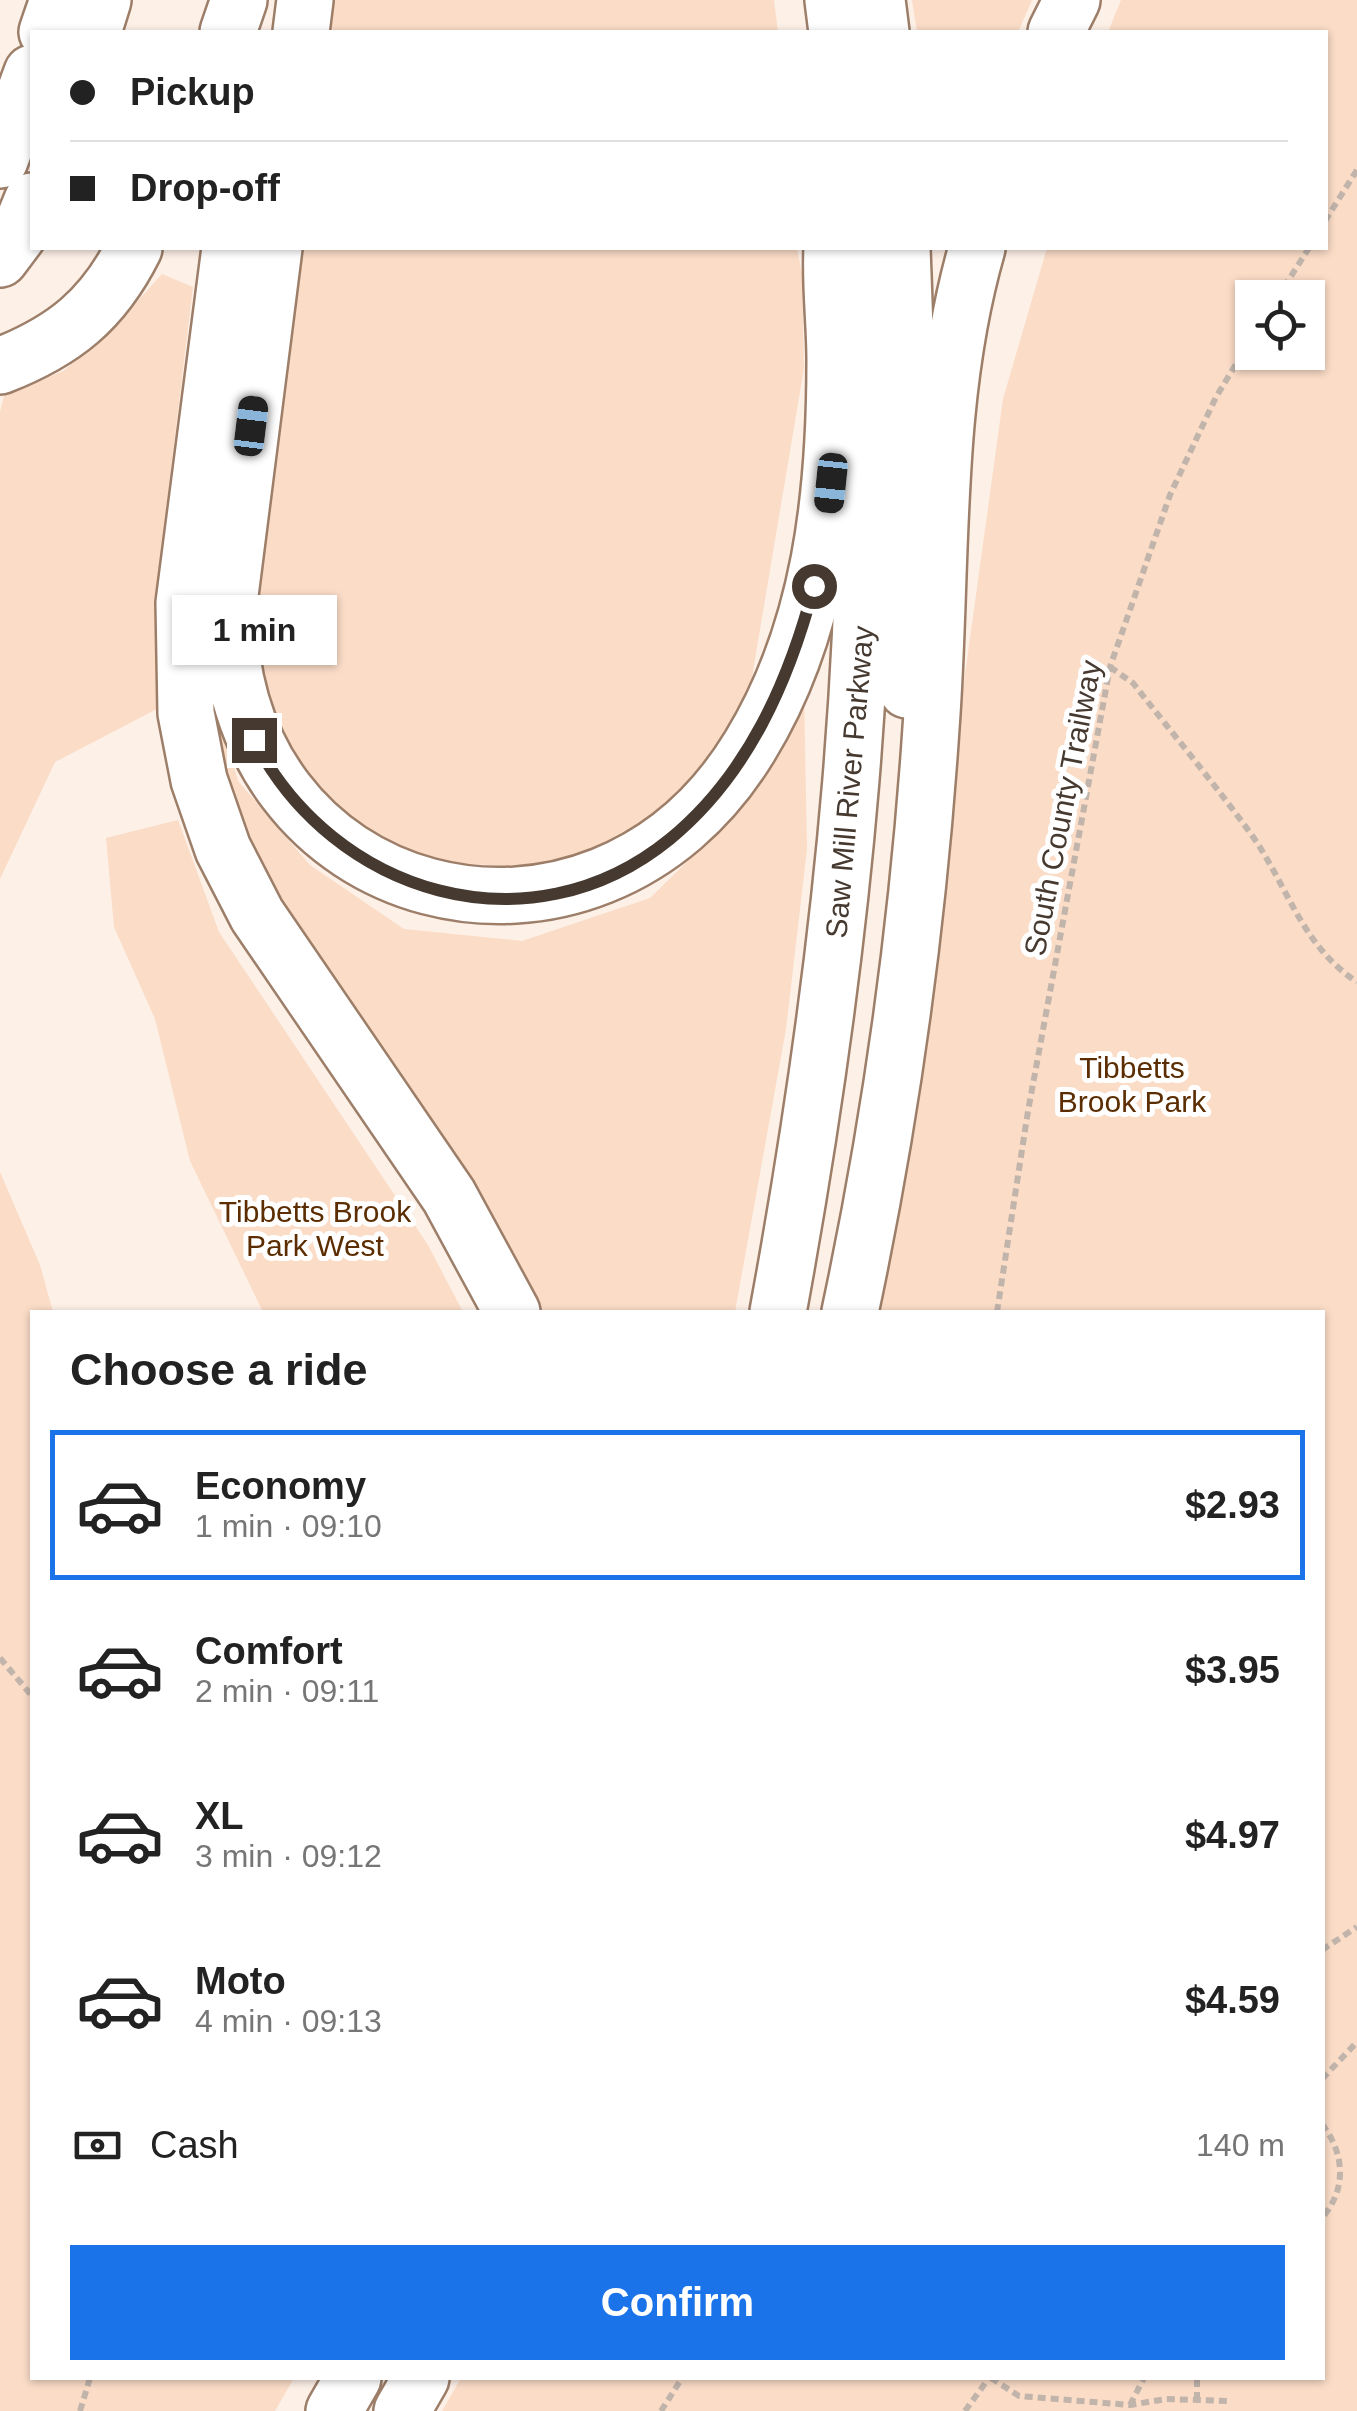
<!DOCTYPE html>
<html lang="en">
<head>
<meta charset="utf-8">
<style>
	:root { --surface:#fff; --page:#f6f6f6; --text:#222; --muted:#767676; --line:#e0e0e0; --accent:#1a73e8 }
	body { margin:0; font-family:Arial,sans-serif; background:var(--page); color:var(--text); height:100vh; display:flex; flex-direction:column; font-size:38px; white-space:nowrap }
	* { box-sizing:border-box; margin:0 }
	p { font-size:32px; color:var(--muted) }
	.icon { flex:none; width:55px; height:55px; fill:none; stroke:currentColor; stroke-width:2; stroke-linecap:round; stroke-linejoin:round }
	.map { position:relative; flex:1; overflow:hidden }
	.drawer { position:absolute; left:30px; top:1310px; width:1295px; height:1070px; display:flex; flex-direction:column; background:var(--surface); border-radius:0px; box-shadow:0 2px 8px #0004 }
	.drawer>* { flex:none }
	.banner { position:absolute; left:30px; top:30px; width:1298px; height:220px; border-radius:0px; box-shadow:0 2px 8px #0004; display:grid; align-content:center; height:220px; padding:0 40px; background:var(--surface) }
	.fabs { position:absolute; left:1235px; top:280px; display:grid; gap:20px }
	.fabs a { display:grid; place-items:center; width:90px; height:90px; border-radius:0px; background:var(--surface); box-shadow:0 2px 8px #0004; font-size:50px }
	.end { position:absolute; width:45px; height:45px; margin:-22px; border:12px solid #463930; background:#fff; box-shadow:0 0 0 5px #fff }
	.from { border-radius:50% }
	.bubble { position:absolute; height:70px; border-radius:0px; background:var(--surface); box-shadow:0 2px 8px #0004; font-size:32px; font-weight:600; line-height:70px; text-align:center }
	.car { position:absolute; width:30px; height:60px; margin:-30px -15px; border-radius:12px; box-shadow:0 0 8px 2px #0007; background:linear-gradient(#222 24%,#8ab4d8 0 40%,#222 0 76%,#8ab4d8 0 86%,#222 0) }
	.banner b { display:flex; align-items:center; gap:35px; height:95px; font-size:38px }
	.banner b+b { border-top:2px solid var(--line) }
	.banner i { width:25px; height:25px; background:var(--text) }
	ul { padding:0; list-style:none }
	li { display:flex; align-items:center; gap:30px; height:150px; margin:0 20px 15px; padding:0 20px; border:5px solid transparent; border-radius:0px }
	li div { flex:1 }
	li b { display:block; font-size:38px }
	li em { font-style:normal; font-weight:600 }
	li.current { border-color:var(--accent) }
	li>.icon { width:90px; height:90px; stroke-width:1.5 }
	h2 { padding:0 40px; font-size:45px; line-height:120px }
	.pay { display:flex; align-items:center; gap:25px; height:110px; padding:0 40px; font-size:38px }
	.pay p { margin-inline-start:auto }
	.cta { display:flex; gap:20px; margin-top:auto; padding:20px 40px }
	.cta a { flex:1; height:115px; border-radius:0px; background:var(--accent); color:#fff; font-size:40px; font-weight:600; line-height:115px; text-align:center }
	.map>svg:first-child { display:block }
	.green { fill:#fadcc7; fill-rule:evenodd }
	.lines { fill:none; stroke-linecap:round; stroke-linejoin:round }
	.trunk-casing { stroke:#9c7e69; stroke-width:60 }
	.motorway-casing { stroke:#9c7e69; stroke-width:60 }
	.path { stroke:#c1b4ab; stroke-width:6; stroke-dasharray:8 5; stroke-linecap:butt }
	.trunk { stroke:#fff; stroke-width:55 }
	.motorway { stroke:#fff; stroke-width:55 }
	.route { stroke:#463930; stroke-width:12 }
	.labels { text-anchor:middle; stroke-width:10; stroke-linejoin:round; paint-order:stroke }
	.street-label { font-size:30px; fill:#463930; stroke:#fff }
	.park-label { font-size:30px; fill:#5b2d00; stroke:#fff }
</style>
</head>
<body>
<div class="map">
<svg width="1357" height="2411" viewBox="0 0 1357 2411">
	<rect width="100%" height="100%" fill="#fdf0e7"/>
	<path class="green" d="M326 0H774L778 32H323Z
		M912 0H1032L1018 32H917Z
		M1121 0H1357V2411H442L461 2378H1322V1312H870L927 950 1003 399 1047 248H1325V32H1108ZM1252 298H1308V352H1252Z
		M298 248H797L802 274 804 368 750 689 698 781 615 842 540 868 439 862 366 840 287 768 251 674Z
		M162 274 193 287 160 559 157 709 55 762 0 879V412L4 396 63 371 109 333Z
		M804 691 807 849 786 1029 735 1312H531L498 1225 231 832 205 728 222 723 238 781 310 865 404 929 522 941 650 898 742 808Z
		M178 820 219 932 428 1245 463 1312H263L190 1161 155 1019 114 927 106 838Z
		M0 1172 40 1265 53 1312H32V2378H294L275 2411H0Z"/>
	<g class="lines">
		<defs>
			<path id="trunk" d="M833 0 837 32
				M877 0 881 32
				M47 32 58 0
				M93 32 103 0
				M0 160 32 73
				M902 248 910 464 907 690
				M0 259 18 235 32 201
				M778 1312C843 959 880 607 859 248"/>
			<path id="motorway" d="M228 32 239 0
				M301 32 305 0
				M1056 32 1072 0
				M230 248 184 603 186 713 199 780 223 849 257 915 449 1196 512 1312
				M274 248 229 603C223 910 594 1004 750 746 821 630 835 494 835 361 835 323 830 285 832 248
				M0 366C64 341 103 310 134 248
				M850 1312C891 1120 918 924 931 728 943 568 932 404 977 248
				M334 2411 353 2378
				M402 2411 421 2378"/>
		</defs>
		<use href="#trunk" class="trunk-casing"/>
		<use href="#motorway" class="motorway-casing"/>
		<path class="path" d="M1325 221 1357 170
			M1277 298 1309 248
			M1110 667 1133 683C1172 733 1214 783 1251 834 1288 886 1301 945 1357 982
			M997 1312 1028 1111 1110 667 1170 495 1216 397 1252 338
			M0 1658 32 1696
			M1322 1950 1357 1927
			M1322 2079 1357 2042
			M1322 2124C1345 2154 1347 2189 1322 2218
			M991 2378 1019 2396 1130 2405 1166 2399 1230 2401
			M1197 2400V2378
			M1130 2405 1144 2378
			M80 2411 90 2378
			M661 2411 682 2378
			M965 2411 989 2378"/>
		<use href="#trunk" class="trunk"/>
		<use href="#motorway" class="motorway"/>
	</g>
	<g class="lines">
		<path class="route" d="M254 740C333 894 529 954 670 839 748 775 789 681 814 586"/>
	</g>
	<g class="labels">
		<g class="street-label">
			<text transform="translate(850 782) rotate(-85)" y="10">Saw Mill River Parkway</text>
			<text transform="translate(1063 808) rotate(-79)" y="10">South County Trailway</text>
		</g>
		<g class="park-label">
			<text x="1132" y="1078">Tibbetts<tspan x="1132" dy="34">Brook Park</tspan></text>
			<text x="315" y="1222">Tibbetts Brook<tspan x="315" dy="34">Park West</tspan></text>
		</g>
	</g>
</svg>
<div class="fabs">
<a><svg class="icon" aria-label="locate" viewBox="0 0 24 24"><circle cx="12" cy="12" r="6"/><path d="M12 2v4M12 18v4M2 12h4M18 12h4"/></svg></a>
</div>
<i class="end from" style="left:814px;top:586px"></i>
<i class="end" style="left:254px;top:740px"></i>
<div class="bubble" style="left:172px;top:595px;width:165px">1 min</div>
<i class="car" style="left:251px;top:426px;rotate:7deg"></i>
<i class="car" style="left:831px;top:483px;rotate:186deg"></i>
<div class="banner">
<b><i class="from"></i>Pickup</b>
<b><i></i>Drop-off</b>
</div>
<section class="drawer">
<h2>Choose a ride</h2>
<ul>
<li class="current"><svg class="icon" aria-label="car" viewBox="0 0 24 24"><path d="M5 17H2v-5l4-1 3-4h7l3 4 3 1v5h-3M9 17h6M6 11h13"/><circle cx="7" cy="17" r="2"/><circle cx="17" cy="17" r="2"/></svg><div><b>Economy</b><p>1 min · 09:10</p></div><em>$2.93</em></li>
<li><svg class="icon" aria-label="car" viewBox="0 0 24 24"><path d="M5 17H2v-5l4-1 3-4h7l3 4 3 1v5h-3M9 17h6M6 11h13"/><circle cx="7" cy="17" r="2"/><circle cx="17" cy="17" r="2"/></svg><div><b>Comfort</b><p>2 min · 09:11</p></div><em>$3.95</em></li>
<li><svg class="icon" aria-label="car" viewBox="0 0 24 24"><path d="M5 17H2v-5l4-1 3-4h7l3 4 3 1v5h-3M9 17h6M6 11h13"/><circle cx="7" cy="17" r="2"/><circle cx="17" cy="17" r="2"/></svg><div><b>XL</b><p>3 min · 09:12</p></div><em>$4.97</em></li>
<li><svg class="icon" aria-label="car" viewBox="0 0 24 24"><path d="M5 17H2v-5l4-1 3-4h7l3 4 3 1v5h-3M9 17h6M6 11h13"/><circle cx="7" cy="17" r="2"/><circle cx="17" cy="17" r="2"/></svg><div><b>Moto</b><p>4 min · 09:13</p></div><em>$4.59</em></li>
</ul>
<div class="pay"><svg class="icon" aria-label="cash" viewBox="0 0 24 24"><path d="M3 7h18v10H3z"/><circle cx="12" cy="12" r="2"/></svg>Cash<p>140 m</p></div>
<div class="cta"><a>Confirm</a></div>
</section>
</div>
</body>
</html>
